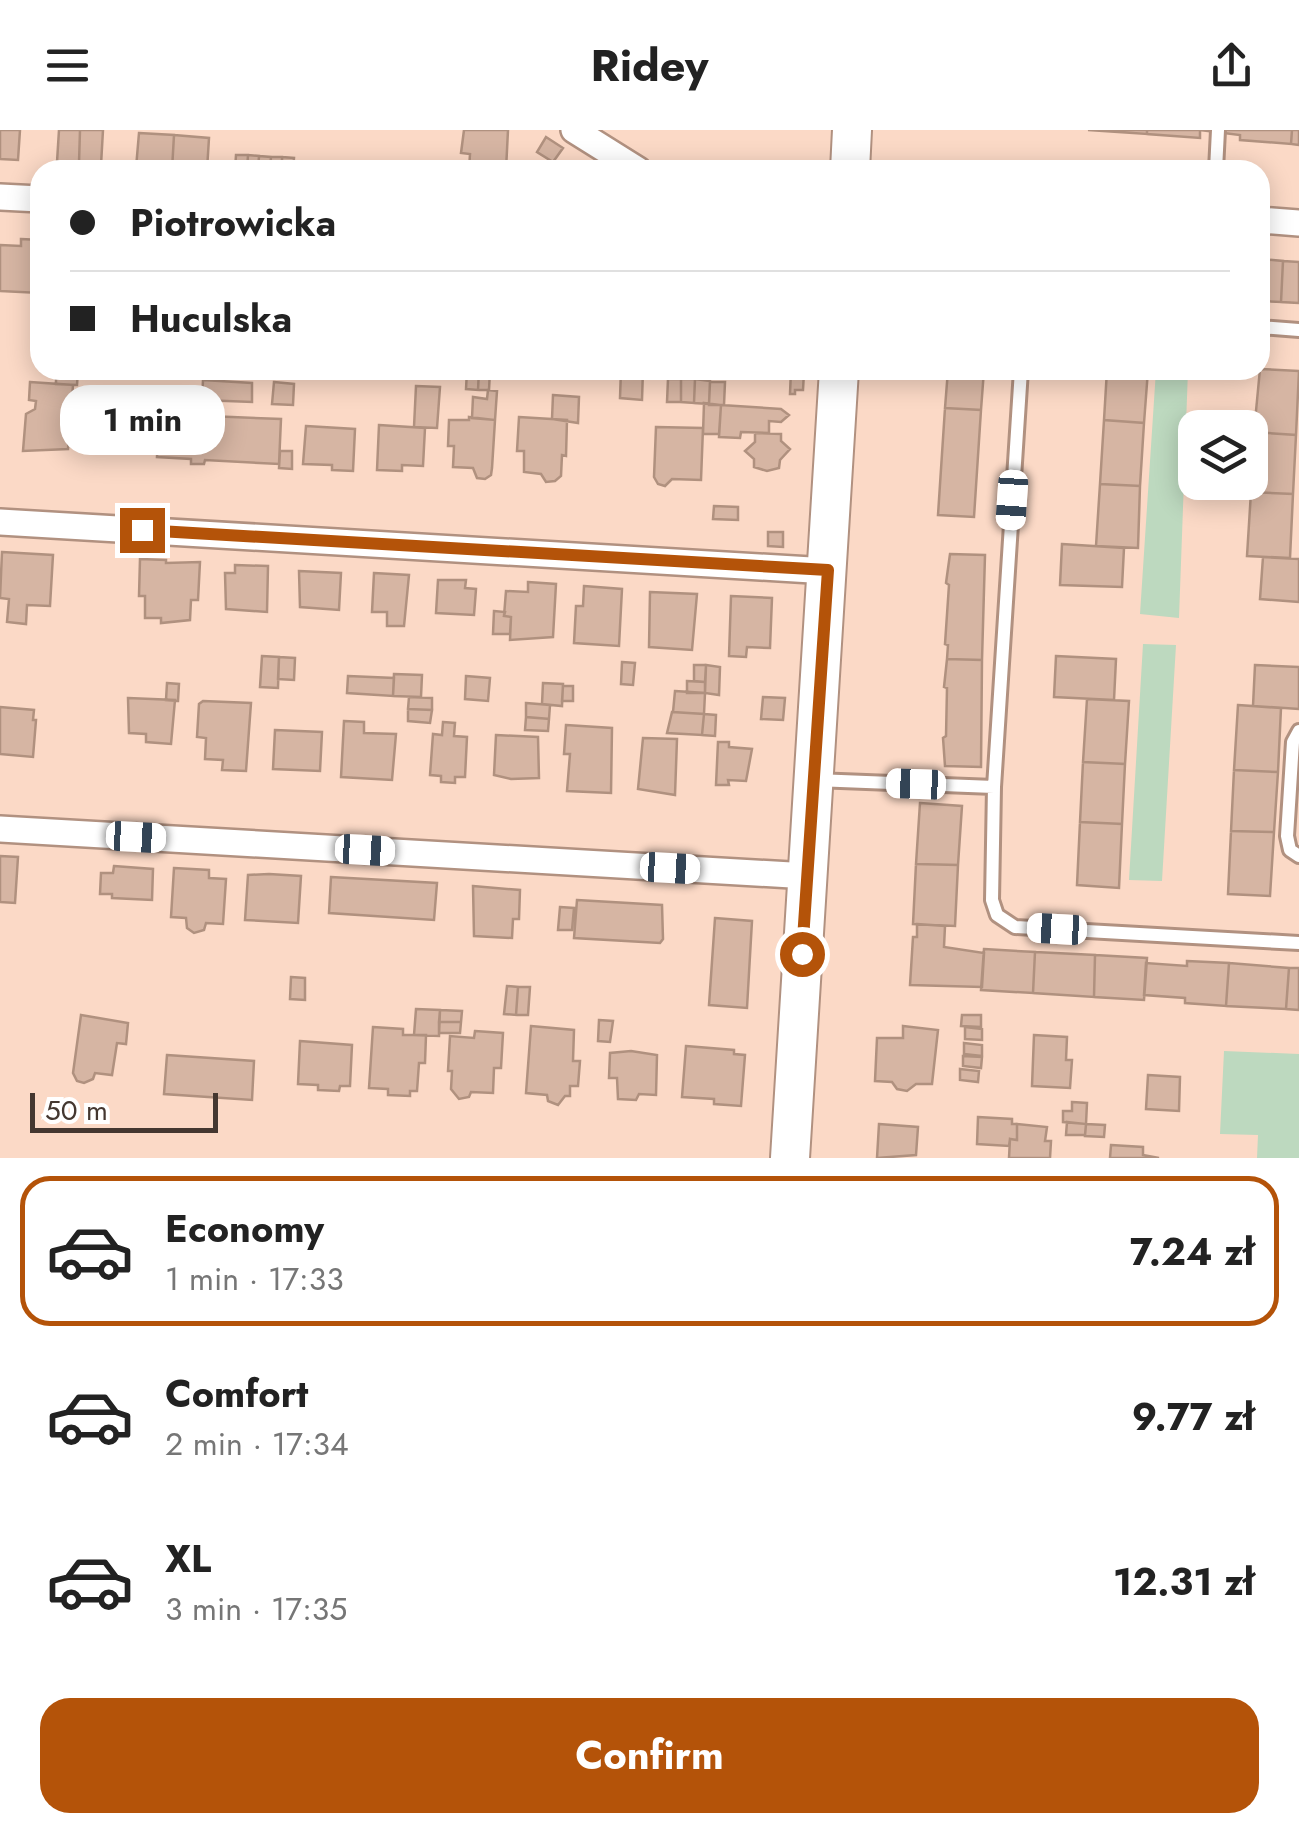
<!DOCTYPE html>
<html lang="en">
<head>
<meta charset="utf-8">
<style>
	:root { --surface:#fff; --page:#f6f6f6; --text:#222; --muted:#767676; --line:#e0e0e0; --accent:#b45309 }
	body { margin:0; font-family:Jost,sans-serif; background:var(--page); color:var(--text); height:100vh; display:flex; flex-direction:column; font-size:38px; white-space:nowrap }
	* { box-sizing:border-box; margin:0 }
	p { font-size:32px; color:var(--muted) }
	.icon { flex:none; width:55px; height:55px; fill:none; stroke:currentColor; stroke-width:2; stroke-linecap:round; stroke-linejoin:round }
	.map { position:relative; height:1028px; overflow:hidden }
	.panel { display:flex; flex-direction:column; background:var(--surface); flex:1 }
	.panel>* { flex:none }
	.hud { position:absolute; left:30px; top:30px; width:1240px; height:220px; border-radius:30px; box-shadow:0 5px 25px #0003; display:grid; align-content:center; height:220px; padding:0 40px; background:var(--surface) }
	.buttons { position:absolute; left:1178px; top:280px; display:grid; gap:20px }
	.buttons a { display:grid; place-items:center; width:90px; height:90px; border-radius:20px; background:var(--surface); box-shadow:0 5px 25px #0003; font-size:50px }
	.scale { position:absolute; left:30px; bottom:25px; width:188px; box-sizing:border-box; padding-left:10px; border:5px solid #443730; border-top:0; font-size:28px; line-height:35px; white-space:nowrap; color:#443730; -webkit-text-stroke:8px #fff; paint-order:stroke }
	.end { position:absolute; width:45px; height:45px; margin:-22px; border:12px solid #b45309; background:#fff; box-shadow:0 0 0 5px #fff }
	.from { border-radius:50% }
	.bubble { position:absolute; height:70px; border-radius:30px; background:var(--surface); box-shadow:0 5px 25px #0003; font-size:32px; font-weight:700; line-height:70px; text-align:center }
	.car { position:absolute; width:30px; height:60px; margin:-30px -15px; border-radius:12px; box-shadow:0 0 8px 2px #0007; background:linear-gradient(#fff 24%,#345 0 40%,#fff 0 76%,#345 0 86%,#fff 0) }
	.hud b { display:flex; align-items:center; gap:35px; height:95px; font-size:38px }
	.hud b+b { border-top:2px solid var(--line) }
	.hud i { width:25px; height:25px; background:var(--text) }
	ul { padding:18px 0 0; list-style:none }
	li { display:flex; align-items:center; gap:30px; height:150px; margin:0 20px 15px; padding:0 20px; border:5px solid transparent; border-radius:30px }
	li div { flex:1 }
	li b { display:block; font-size:38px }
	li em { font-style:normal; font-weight:700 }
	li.on { border-color:var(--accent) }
	li>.icon { width:90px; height:90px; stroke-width:1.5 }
	.primary-button { display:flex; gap:20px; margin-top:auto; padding:20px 40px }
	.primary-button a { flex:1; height:115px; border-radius:30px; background:var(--accent); color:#fff; font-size:40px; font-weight:700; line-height:115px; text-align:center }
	header { display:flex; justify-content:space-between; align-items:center; height:130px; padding:0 40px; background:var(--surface); font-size:45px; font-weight:700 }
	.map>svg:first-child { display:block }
	.green { fill:#bdd9bf }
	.building { fill:#d6b5a3; stroke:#b0917f; stroke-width:2.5 }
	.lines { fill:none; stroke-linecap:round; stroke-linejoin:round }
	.lane-casing { stroke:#b19180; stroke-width:18 }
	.street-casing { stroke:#b19180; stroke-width:30 }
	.secondary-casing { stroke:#b19180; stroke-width:42 }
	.lane { stroke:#fff; stroke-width:12 }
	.street { stroke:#fff; stroke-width:25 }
	.secondary { stroke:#fff; stroke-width:38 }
	.route { stroke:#b45309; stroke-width:12 }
</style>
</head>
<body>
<header><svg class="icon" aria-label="menu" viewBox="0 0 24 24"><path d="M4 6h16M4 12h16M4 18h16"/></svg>Ridey<svg class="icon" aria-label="share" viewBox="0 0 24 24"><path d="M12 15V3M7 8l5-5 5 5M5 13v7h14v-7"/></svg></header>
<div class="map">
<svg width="1299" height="1028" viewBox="0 0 1299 1028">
	<rect width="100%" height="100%" fill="#fbd9c6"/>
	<path class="green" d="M1156 240H1188L1179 488 1140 484Z
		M1143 514 1176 515 1162 751 1129 750Z
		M1224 921 1299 924V1028H1257L1258 1005 1220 1004Z"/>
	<path class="building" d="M0 0H20L18 30 0 29Z
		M59 0H80L79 33 57 32Z
		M80 0H103L101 35 79 33Z
		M464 0H508L506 40H469L470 24 461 23Z
		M1088 0H1147V4Z
		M1147 0H1200V8L1147 4Z
		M1200 0H1292L1291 14 1240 10V5Z
		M1292 0H1299V15L1291 14Z
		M139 3 174 5 172 40 136 38Z
		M174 5 209 8 207 40H172Z
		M546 7 563 18 553 32 537 22Z
		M236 25H248L247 40H235Z
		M248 25 259 26 258 40H247Z
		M259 26 271 27 270 40H258Z
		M271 27H282V40H270Z
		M282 27 294 28 293 40H282Z
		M21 109 40 110V163L0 161V115L21 116Z
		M1260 129 1283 131 1281 172 1260 171Z
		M1283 131 1299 132V173L1281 172Z
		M1260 239 1299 241 1296 305 1254 302Z
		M56 240H78L77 255 56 254Z
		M467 240H479L478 260 466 259Z
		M479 240H490L489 260H478Z
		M621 240H643L642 270 620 268Z
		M791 240 804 242 803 260H795V264H790Z
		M948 240H984L981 280 945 278Z
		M1107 240H1148L1144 293 1104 290Z
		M668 249H681V272H667Z
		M681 249H695L694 273 681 272Z
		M695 249 710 251 709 274 694 273Z
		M203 250 252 253V272L202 270Z
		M30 252 73 255 72 270H76L74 304H69L68 319 23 321 26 284 35 279 36 271 29 270Z
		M274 252 294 254 293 275 272 274Z
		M710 252H725L724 275H709Z
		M416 256 440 257 437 298 414 297Z
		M488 260 497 261 495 290 472 288 473 267 487 269Z
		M553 265 579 267 578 293 552 289Z
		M704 273 721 275 719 304H703Z
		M721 275 781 279 789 285 781 292 769 291V303L741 302 740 308 719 307Z
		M945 278 981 280 974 387 938 385Z
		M159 284 281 289 279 334 205 330 204 334H191V329L157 327Z
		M469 287 495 290 492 338 491 345 485 349 477 348 473 338 453 337 454 316H448L449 290H469Z
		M519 287 567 290 566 326 562 325 561 346 555 351 546 352 541 344 524 342V321H517Z
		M1104 290 1144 293 1140 356 1100 354Z
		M379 295 425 298 423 336 402 335V341L377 340Z
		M306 296 355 299 353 341 332 340V335L303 334Z
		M656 297 703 298 701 350 672 349 665 356 658 354 654 347Z
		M1254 302 1296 305 1293 364 1251 362Z
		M755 303 781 304V311L790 319 780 330 779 338 767 341 754 337V329L745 321 755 312Z
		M280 321H292V339L279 338Z
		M1100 354 1140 356 1138 418 1096 416Z
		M1251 362 1293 364 1290 428 1247 426Z
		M714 376 738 377V390L713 389Z
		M768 402H783V417L768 416Z
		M1062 414 1124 418 1122 457 1060 455Z
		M2 422 53 425 50 476 27 475 26 494 7 492 9 469 0 468Z
		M950 424 985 425 982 530 947 529 948 515 945 514 949 455 946 453Z
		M1263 427 1299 429V472L1260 469Z
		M140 429 166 430V433L200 432 198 470H191L190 490 161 493V488H145V466H139Z
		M235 435 268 436 267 482 226 479 225 443H235Z
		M299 441 341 443 339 480 300 477Z
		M374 443 409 445 404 496H387V482H372Z
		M438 450H466L465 458 476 459 474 485 436 483Z
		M528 452 556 454 553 507 510 510 511 487 504 486 506 461 528 462Z
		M584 456 622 459 619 516 574 513 576 476H583Z
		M650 462 697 464 692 520 649 517Z
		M731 466 772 468 770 518 747 517 746 527 729 526Z
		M494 481 505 482 504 486 511 487 510 504H493Z
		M262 526 279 527 278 558 260 557Z
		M1056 526 1116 529 1114 570 1054 567Z
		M279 527 295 528 294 550 278 549Z
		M947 529 982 530 981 637 945 636 943 608 946 606 947 558 944 557Z
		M622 532 635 533 633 555 621 554Z
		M694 535H706L705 552 694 551Z
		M706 535 720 537 719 565 705 563Z
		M1255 535 1299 537V579L1253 576Z
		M394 544 422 545 421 567 393 566Z
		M348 546 394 548 393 566 347 563Z
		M466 546 490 548 488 571 465 569Z
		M687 551 705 552V563H687Z
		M167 553 179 554 178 571 166 570Z
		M543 553 563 554 562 576 542 574Z
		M563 556H573V571H562Z
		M675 561 705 563 704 584 673 582Z
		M409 567 432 568V580L408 579Z
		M763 567 785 568 783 590 761 589Z
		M128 568 175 570 171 614 146 612V604L129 603Z
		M1087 569 1129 571 1125 634 1083 632Z
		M203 571 251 573 246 641 222 640 223 630 205 629 206 608 197 607 199 574Z
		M526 573 550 575 549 589 526 587Z
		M1238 575 1281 578 1278 642 1234 640Z
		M0 577 34 580 33 590H36L33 627 0 624Z
		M408 579 432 580 430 593 408 591Z
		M672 582 704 584 702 605 667 603Z
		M704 584 716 585 715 606 702 605Z
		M526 587 549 589 548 601 525 600Z
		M344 591 364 592V603L396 604 392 650 341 647Z
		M443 592 455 593 454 606 467 607 465 647H455V653L441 652V646L430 645 433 604 442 605Z
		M566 595 612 598 611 663 567 661 570 624H564Z
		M275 600 322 602 320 641 273 639Z
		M496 605 538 607 539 648 511 649 494 645Z
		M643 608 677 609 675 665 638 659Z
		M718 612H729V617L752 619 746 651 728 650 729 655H716Z
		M1083 632 1125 634 1122 694 1080 692Z
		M1234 640 1278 642 1274 702 1231 701Z
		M920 673 962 676 958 735 916 734Z
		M1080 692 1122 694 1119 758 1077 755Z
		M1231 701 1274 702 1270 766 1228 764Z
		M0 726 18 727 15 773 0 772Z
		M916 734 958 735 955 796 913 794Z
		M114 736 153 739 152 770 112 768V764H100L101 743H113Z
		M174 738 209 740V748L226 749 223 794 206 793 204 800 194 803 187 798 186 788 171 787Z
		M269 744 301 746 298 793 245 790 248 745Z
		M331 747 437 753 434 790 329 783Z
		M473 756 520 760 519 789H513L512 808 474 806Z
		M577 770 662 775 663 809 660 813 574 808Z
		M560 777 574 778 572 800H558Z
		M715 788 752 791 747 878 709 875Z
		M917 794 945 796 944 817 984 823 982 857 910 855 913 807H917Z
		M984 819 1035 822 1033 863 981 860Z
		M1035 822 1095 825 1094 867 1033 863Z
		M1095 825 1147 828 1144 870 1094 867Z
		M1187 831 1229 833 1226 876 1185 873V868L1144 865 1146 833 1187 836Z
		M1229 833 1289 838 1286 879 1226 876Z
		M1289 838H1299V880L1286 879Z
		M291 847 305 848V870L290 869Z
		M507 856 518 857 516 885 504 884Z
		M518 857H530L528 885H516Z
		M416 879 440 880 439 906 414 905Z
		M440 880 462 881 461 892H439Z
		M81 885 128 893 126 914 117 913 112 945 95 943 93 949 84 953 77 951 73 943Z
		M962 885H981V897L961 896Z
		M599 890 613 891 610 912 598 911Z
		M439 892H461L460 903H439Z
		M531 896 574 900 573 931H580L578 956H570V966H565L558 975 548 971 547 965 526 963Z
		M903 896 938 900 932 954H916L907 961 897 959 892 952 875 951 877 908H903Z
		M373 897 403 899V905H426L425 933H419L417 961H410V966L388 965V959L369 958Z
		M965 897 982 899V910L965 909Z
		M475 901 503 903 501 938H494L493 963 471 962 469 967 459 969 451 959 452 941H448L450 906 474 908Z
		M1034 905 1067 907 1066 930H1072L1070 958 1032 956Z
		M300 911 352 915 350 956H340L339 961 318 960V955L298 954Z
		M964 913 982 915V926L964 924Z
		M686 916 734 920V924L745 925 741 976 714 974V969L682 967Z
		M631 921 657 925 656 965 639 964 636 970 618 969 617 948H609L610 923Z
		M167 925 254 931 252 970 164 964Z
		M963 926 982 927 981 938 963 936Z
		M960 939 979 941 978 952 960 950Z
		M1148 945 1180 947 1179 981 1146 979Z
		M1072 972 1087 973 1086 994 1063 992V981H1072Z
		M978 987 1012 989V994H1017V1010L1010 1009 1009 1016 977 1014Z
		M1067 992 1086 994 1085 1005H1066Z
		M879 994 918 997 916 1025 877 1028Z
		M1017 994 1047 997 1045 1011H1051L1050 1028H1009L1010 1009 1017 1010Z
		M1086 994 1105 995 1104 1007 1085 1006Z
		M1111 1015 1143 1017V1025L1159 1028H1110Z"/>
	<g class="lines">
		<defs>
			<path id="lane" d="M1216 40 1218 0
				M1260 197 1299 200
				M1299 601 1293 612 1287 706 1290 720 1299 726
				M815 650 994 657 992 770 997 785 1015 797 1299 813
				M994 657 1021 240"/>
			<path id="street" d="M574 0 638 40
				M0 67 40 69
				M1260 90 1299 93
				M0 392 828 441
				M0 699 808 746"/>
			<path id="secondary" d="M850 40 852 0
				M790 1028 839 240"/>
		</defs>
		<use href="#lane" class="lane-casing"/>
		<use href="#street" class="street-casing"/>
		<use href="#secondary" class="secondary-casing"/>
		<use href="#lane" class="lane"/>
		<use href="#street" class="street"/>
		<use href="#secondary" class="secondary"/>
	</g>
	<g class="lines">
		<path class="route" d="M142 400 828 440 802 824"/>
	</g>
</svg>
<div class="buttons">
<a><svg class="icon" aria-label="layers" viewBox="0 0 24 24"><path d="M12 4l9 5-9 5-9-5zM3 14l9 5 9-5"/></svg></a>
</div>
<div class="scale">50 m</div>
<i class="end from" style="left:802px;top:824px"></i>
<i class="end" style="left:142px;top:400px"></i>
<div class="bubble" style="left:60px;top:255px;width:165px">1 min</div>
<i class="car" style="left:1012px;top:370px;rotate:184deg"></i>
<i class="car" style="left:916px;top:654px;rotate:272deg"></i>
<i class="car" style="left:136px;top:707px;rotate:93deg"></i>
<i class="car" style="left:365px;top:720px;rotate:93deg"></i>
<i class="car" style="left:670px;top:738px;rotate:93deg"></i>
<i class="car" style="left:1057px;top:799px;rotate:273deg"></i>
<div class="hud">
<b><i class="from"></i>Piotrowicka</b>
<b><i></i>Huculska</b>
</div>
</div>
<section class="panel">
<ul>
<li class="on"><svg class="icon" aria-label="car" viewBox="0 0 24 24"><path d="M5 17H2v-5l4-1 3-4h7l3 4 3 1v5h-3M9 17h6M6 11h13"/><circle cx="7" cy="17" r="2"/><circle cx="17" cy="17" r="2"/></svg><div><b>Economy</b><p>1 min · 17:33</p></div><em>7.24 zł</em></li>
<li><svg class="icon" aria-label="car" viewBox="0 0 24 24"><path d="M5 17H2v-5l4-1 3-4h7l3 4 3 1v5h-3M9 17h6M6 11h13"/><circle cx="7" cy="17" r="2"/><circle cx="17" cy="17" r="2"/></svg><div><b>Comfort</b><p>2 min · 17:34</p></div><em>9.77 zł</em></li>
<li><svg class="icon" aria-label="car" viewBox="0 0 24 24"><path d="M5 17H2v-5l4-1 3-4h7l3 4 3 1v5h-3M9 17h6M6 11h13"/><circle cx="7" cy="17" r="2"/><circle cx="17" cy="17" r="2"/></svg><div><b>XL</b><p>3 min · 17:35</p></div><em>12.31 zł</em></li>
</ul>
<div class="primary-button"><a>Confirm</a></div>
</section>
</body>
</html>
